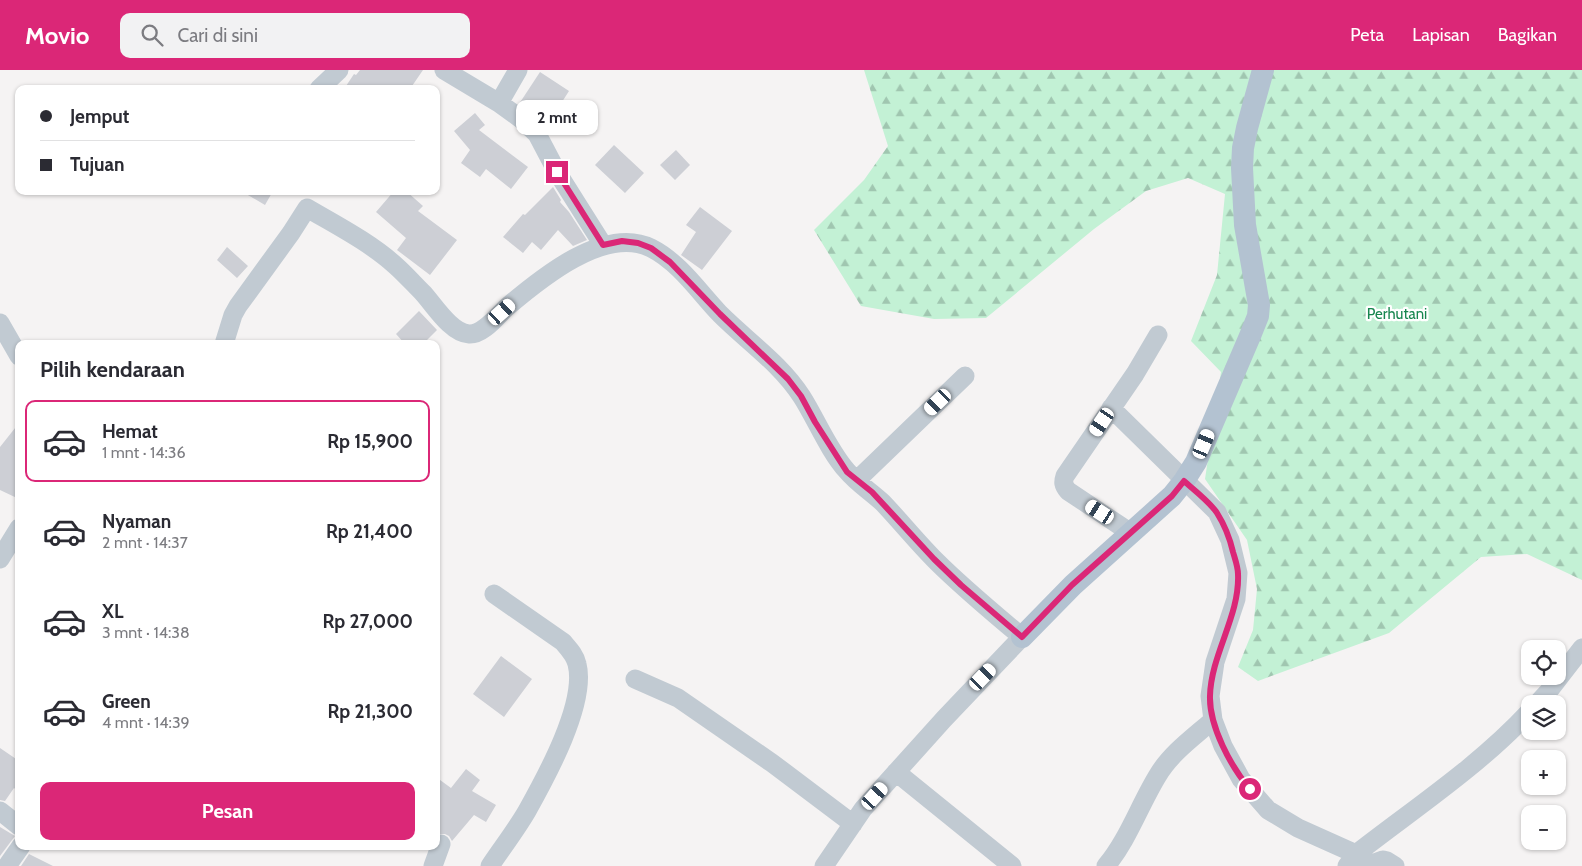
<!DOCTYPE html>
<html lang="id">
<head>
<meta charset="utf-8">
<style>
	:root { --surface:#fff; --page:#f2f2f3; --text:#2b2b33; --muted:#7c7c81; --line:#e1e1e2; --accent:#db2777 }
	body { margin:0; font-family:Cabin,sans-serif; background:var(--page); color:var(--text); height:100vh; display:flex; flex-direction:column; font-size:19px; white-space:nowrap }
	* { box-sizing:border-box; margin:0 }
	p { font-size:16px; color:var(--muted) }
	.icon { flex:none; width:28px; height:28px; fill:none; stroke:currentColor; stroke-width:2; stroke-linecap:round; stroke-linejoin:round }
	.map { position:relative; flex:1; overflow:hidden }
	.sheet { position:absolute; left:15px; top:270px; width:425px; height:510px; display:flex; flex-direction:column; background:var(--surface); border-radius:10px; box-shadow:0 1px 4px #0004 }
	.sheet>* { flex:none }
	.banner { position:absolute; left:15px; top:15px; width:425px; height:110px; border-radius:10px; box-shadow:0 1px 4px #0004; display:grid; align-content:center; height:110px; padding:0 25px; background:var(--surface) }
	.fabs { position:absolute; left:1521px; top:570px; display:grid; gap:10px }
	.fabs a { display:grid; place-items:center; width:45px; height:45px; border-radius:10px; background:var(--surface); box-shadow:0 1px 4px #0004; font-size:25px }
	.end { position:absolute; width:22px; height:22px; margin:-11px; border:6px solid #db2777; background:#fff; box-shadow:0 0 0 2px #fff }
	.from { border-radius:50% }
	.bubble { position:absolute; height:35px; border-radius:10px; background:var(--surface); box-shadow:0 1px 4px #0004; font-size:16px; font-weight:700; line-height:35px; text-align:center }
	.car { position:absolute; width:15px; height:30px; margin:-15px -8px; border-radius:6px; box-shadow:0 0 4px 1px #0007; background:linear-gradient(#fff 24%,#345 0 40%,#fff 0 76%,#345 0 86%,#fff 0) }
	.banner b { display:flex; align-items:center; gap:18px; height:48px; font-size:19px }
	.banner b+b { border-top:1px solid var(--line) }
	.banner i { width:12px; height:12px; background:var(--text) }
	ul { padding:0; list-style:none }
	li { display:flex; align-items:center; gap:15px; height:82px; margin:0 10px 8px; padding:0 15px; border:2px solid transparent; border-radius:10px }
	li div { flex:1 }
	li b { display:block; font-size:19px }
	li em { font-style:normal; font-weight:700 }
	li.selected { border-color:var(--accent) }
	li>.icon { width:45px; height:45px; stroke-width:1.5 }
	h2 { padding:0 25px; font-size:22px; line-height:60px }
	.action { display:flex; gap:10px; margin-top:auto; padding:10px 25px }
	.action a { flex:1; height:58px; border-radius:10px; background:var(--accent); color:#fff; font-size:20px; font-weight:700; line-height:58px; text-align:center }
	header { display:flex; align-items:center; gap:30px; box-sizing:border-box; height:70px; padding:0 25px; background:var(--accent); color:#fff }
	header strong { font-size:24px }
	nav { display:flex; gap:28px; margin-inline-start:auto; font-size:18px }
	.search { width:350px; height:45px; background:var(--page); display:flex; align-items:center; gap:12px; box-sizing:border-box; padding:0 18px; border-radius:10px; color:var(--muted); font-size:19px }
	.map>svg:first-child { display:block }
	.forest { fill:url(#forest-firs) }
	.building { fill:#cdcfd5 }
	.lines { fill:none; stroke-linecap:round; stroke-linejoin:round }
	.minor { stroke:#c1cad2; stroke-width:19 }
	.major { stroke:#b3c2d1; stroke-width:22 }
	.route { stroke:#db2777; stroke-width:6 }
	.labels { text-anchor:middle; stroke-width:4.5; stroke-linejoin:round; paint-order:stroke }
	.park-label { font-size:15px; fill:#17864f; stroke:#fff }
</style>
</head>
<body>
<header>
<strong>Movio</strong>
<div class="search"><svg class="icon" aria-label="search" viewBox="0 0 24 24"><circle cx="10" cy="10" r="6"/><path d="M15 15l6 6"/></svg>Cari di sini</div>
<nav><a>Peta</a><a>Lapisan</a><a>Bagikan</a></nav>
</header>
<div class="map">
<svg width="1582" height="796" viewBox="0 0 1582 796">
	<defs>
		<pattern id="forest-firs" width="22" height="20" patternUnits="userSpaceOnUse" patternTransform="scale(1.25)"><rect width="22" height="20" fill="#c3f1d5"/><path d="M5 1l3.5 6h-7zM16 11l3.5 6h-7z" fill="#a0c6b0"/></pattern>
	</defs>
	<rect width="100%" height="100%" fill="#f5f3f3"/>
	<path class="forest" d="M864 0H1582V510L1527 484 1481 487 1389 563 1258 611 1238 597 1253 560 1257 519 1247 470 1205 409 1221 302 1191 271 1217 205 1225 124 1188 108 1146 121 1094 159 986 248 934 249 861 236 814 160 864 110 888 76Z"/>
	<path class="building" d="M360 0H423L410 19H344L354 4 356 5Z
		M540 2 569 21 546 57 519 34Z
		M475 43 485 55 479 60 528 97 511 119 486 99 480 107 461 93 470 80 454 61Z
		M614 75 644 103 625 123 595 95Z
		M676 80 690 95 675 110 660 95Z
		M553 117 561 130 560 132 569 142 587 170 573 176 558 160 541 180 532 172 523 183 503 167 523 144 525 145Z
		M241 121H273L265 135Z
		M394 121H406L423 136 418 141 457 170 430 205 397 180 406 168 376 142Z
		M700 137 732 161 702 200 681 185 696 162 686 155Z
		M227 177 248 196 237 208 217 190Z
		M419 241 437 260 423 274H405L396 264Z
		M19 353V429L0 420V377Z
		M501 586 532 609 504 647 473 624Z
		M0 678 19 691V722L14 718 5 731 0 730Z
		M466 699 480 710 472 721 496 735 486 752 474 745 452 771 449 766 445 764H436V707L451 718Z
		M0 757 15 766 0 786Z
		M29 784 53 796H21Z"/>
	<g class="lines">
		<path class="minor" d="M444 0 499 33 521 49 537 64 557 102 603 175
			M319 19 339 0
			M499 33 518 0
			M0 253 19 286
			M224 274 233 245 238 236 291 163 307 138C336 155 371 173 396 196 405 204 414 214 423 223 434 235 451 263 469 264 483 265 497 246 507 237 540 209 605 155 651 178 679 192 699 222 720 244 747 271 781 294 802 327 816 349 829 381 847 401 857 413 871 422 883 433 901 452 917 472 935 490 962 517 992 542 1022 567L944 649 863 739 824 796
			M1111 338 1217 442 1230 470 1238 503 1236 529 1215 592 1210 626 1213 650 1223 676 1241 709 1268 740 1298 758 1356 784 1368 792 1372 794 1383 790 1387 791 1395 796
			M857 410 965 306
			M1131 463 1068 421C1063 415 1063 412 1065 406L1135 304 1158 265
			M0 489 19 458
			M635 609 678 628 772 693 853 754
			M1537 634 1548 622 1582 578
			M896 702 1012 796
			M0 741 19 756
			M7 796 21 776
			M433 796 441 774
			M490 796C502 778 516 760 527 741 546 707 587 633 577 594 575 585 569 579 563 572L494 524
			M1106 796C1128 770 1140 734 1158 705 1171 683 1195 666 1213 650
			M1347 796 1356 784C1415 738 1479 696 1530 641"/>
		<path class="major" d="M1022 567 1073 515 1172 426 1184 411 1196 392 1250 266 1258 246 1259 235 1245 155 1242 98 1243 78 1247 58 1263 0"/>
	</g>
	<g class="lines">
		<path class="route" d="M557 102 603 175 622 171 638 173 651 178 670 192 720 244 788 309 801 326 815 352 847 402 872 422 934 489 961 515 1022 567 1072 515 1172 426 1184 411C1194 420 1210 432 1217 443 1224 454 1230 469 1233 482 1235 489 1238 497 1238 504 1240 546 1211 584 1210 626 1209 656 1231 697 1250 719"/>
	</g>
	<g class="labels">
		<g class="park-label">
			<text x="1397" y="249">Perhutani</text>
		</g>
	</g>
</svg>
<div class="fabs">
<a><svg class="icon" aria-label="locate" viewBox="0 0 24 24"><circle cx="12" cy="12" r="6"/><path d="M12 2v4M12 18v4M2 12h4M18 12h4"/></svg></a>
<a><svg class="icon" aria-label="layers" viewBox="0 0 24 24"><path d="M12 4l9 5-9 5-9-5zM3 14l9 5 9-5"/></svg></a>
<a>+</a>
<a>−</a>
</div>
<i class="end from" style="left:1250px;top:719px"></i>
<i class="end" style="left:557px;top:102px"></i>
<div class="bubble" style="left:516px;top:30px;width:82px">2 mnt</div>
<i class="car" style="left:502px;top:242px;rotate:48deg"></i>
<i class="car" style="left:938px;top:332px;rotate:226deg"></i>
<i class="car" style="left:1102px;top:352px;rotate:214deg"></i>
<i class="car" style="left:1204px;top:374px;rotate:23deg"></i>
<i class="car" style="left:1100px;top:442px;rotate:303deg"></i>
<i class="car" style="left:983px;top:607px;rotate:44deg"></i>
<i class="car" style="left:875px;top:726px;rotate:42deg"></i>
<div class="banner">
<b><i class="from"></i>Jemput</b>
<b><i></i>Tujuan</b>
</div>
<section class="sheet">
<h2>Pilih kendaraan</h2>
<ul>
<li class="selected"><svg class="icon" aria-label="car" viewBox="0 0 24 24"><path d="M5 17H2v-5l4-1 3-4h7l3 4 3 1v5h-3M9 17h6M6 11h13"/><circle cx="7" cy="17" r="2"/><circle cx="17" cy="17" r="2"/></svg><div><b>Hemat</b><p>1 mnt · 14:36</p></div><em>Rp 15,900</em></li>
<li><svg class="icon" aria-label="car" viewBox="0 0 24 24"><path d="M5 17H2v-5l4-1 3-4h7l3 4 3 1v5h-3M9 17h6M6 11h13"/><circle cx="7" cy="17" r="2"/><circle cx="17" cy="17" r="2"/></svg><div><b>Nyaman</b><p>2 mnt · 14:37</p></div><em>Rp 21,400</em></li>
<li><svg class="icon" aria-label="car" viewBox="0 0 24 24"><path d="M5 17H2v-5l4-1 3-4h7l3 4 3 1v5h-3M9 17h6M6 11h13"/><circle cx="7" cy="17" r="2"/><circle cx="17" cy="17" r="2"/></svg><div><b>XL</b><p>3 mnt · 14:38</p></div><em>Rp 27,000</em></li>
<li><svg class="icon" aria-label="car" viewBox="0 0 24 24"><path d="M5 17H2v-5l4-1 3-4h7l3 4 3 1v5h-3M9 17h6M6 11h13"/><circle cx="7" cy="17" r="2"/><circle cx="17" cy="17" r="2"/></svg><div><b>Green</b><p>4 mnt · 14:39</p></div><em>Rp 21,300</em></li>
</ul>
<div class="action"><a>Pesan</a></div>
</section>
</div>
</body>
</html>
